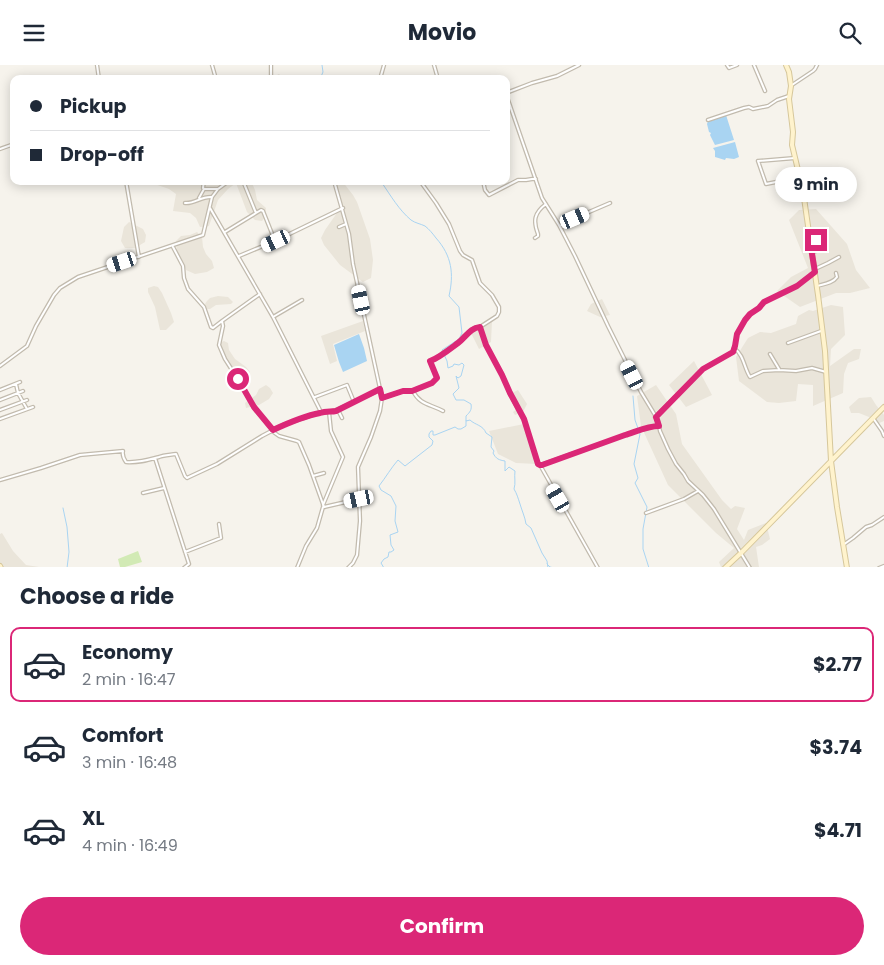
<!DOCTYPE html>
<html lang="en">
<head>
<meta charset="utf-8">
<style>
	:root { --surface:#fff; --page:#f6f6f7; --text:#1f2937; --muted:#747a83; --line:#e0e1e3; --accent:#db2777 }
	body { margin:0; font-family:Poppins,sans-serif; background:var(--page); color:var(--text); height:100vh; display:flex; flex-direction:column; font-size:19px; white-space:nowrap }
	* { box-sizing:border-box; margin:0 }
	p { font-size:16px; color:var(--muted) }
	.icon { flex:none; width:28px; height:28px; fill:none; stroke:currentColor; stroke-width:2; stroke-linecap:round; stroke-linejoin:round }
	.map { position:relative; height:502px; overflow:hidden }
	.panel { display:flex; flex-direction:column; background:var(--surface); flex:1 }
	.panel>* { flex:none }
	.hud { position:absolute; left:10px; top:10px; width:500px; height:110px; border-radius:10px; box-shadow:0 2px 12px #0003; display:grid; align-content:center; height:110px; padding:0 20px; background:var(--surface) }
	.end { position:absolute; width:22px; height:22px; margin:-11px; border:6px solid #db2777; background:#fff; box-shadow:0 0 0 2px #fff }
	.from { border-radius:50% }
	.bubble { position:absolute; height:35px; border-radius:18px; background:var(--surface); box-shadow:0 2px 12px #0003; font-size:16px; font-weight:700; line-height:35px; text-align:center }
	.car { position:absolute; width:15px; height:30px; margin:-15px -8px; border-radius:6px; box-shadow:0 0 4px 1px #0007; background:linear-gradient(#fff 24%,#345 0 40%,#fff 0 76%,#345 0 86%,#fff 0) }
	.hud b { display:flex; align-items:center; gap:18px; height:48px; font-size:19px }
	.hud b+b { border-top:1px solid var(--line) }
	.hud i { width:12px; height:12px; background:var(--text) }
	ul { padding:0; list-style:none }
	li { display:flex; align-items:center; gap:15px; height:75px; margin:0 10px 8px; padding:0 10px; border:2px solid transparent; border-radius:10px }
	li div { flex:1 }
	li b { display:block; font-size:19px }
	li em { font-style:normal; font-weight:700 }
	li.on { border-color:var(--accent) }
	li>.icon { width:45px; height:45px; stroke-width:1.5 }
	h2 { padding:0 20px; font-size:22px; line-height:60px }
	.cta { display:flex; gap:10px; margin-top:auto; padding:10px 20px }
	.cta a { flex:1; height:58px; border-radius:30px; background:var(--accent); color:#fff; font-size:20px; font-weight:700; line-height:58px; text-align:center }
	header { display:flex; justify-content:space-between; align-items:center; height:65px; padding:0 20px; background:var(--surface); font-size:22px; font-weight:700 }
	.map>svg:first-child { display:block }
	.residential { fill:#eae5da }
	.green { fill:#d2eab5 }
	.water { fill:#a9d4f2 }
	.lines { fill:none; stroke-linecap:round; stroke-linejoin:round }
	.stream { stroke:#a9d4f2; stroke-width:1 }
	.street-casing { stroke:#c2bbae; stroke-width:4.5 }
	.secondary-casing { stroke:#d6c79b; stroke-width:6 }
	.street { stroke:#fff; stroke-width:2 }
	.secondary { stroke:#fff3cd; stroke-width:4 }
	.route { stroke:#db2777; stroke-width:6 }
</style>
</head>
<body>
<header><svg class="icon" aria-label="menu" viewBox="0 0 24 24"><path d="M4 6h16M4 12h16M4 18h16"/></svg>Movio<svg class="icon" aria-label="search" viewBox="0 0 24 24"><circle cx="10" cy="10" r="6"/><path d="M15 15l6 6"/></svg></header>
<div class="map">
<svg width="884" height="503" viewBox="0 0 884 503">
	<rect width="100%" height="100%" fill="#f6f3ec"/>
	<path class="residential" d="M146 116H251L255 125 257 135 266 143 265 152 262 156 255 155 247 147 236 118 228 124 218 135 209 161 200 162 196 153 190 148 173 146 176 129 169 124Z
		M332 116H342L353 130 357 137 370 174 373 195 371 213 363 217 340 200 324 180 321 173 325 165 339 145V140Z
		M816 144 847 179 856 205 870 223 850 228H836L800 242 777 226 791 212 808 203 789 155 799 145Z
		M129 157 143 164 146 170 145 177 135 183H125L121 176 124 162Z
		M197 167 202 172 203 182 206 189 212 196 214 203 207 207 195 209 186 205 177 187 176 176 181 171 190 170Z
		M154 221 158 222 162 228 171 248 174 257 166 265H160L155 242 148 227V223Z
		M218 231 228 232 233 237 231 239 216 240 210 244H207L205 239 207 236 210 233Z
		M602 234 610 250 600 252 587 246 591 239Z
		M831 240 843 242 845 270 831 284 830 301 854 284H861L859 294 848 298 844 309 843 328 813 341V320L798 319 796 336 779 338 767 337 739 316 736 292 748 273 760 267 771 268 796 259 798 251 809 245 813 246Z
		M363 256 365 266 333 279 337 296 330 299 321 271Z
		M492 256 491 277 479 284 471 268Z
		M224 276 228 278 229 285 235 294 246 302 250 307 244 315 237 318 221 291 218 278Z
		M694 296 712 330 686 342 669 320Z
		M266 320 270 323 273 328 269 334 259 340 246 343 245 338 256 330 259 324Z
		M656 320 676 349 682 379 722 435 731 444 735 441 745 443 737 464 744 475 748 465 766 458 770 474 762 480 756 482 759 502H721L719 497 734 483 716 468 668 420 641 361 637 331Z
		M518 325 527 339 523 347 515 350 513 347 517 344 508 330Z
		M871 332 876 340 884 350V356L877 359 869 352 859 348H851L849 342 859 333Z
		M524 359 537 399 516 398 498 389 489 366Z
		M2 468 13 486 26 500 39 502 0 503V469Z"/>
	<path class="green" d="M138 486 142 497 125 502H120L118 494Z"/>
	<path class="water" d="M726 50 734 75 715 80 710 70 711 68 709 67 707 59 708 56Z
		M735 77 739 92 734 94 726 93 725 95 715 92V86L713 83Z
		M359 269 364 283 367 296 343 307 339 297 334 280Z"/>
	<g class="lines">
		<path class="stream" d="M320 14 323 7 322 0
			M381 116 382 118C391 131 399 145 411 155 415 158 421 159 425 161 429 164 433 169 436 173 452 191 454 209 449 231L459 242 462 268 459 274 442 285 447 296 448 303 453 301 454 299 459 300 462 298 464 300 461 311 458 313 456 311 459 323 453 329 456 335H464L471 339C472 345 470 347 466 351V356L470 355C475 360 483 360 486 368L492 372 491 382 494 386 493 388C496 394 499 395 505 396V406L509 402 515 406C514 412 516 418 514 424 517 429 518 433 520 439 522 446 525 452 526 459L531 463 542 488 547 496 548 503
			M633 331 635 355 640 369 634 399 638 413 635 418 647 442 643 464V484L649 503
			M63 443 67 462 69 487 67 503
			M547 499 550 502 554 503
			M384 503 381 498 384 494 388 492 389 487H391L394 485 391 480 390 470 398 467 395 456 396 441 391 431 381 425 379 421C386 412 391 403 398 395L405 401 432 380 433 376 429 372V369L431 366H433V370H435L455 362 458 364H461L466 361V356"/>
		<defs>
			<path id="street" d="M97 0 99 14
				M212 0 216 14
				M271 0V12
				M434 0 438 14
				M727 0 729 3 737 0
				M754 0 765 26
				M266 14 279 12
				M380 14 384 0
				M792 20 813 6 815 4 817 0
				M506 28 532 18 557 11 579 0
				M506 29 542 133 559 160 575 191 608 261 641 327 658 355 660 366 668 384 676 399 684 409 688 416 703 430 714 444 750 503
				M708 55 744 43 749 42 753 44 768 41 777 35 789 31
				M0 84 14 79
				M126 116 139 192
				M204 116 203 123 204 124H218
				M334 116 349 169 353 199 382 333 380 346 371 372 358 402 360 456 357 490 353 498 348 503
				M483 116 485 125 489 130 518 115H526L532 114H536
				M776 117 766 119 758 96 795 93
				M199 133 204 124
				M185 138C195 139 201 131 212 132
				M210 143 273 252 321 347
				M256 148 261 145 263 146 275 176 343 143
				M560 161 575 153 610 138
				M339 162 346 159
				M225 167 256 148 243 116
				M535 173 538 171V169C533 156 534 148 546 139
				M810 177 821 173
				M173 182 183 201 184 213 188 224 204 242 211 262 213 263 222 256 223 261 219 280 225 294 241 319 254 343 273 365
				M812 188 826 181
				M239 191 275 176
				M815 204 828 198 839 192
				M817 221C824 219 833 218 837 212L836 208
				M273 252 302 235
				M222 256 260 229
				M480 262 486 280 502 309 510 329 524 355 538 399 540 400 637 366 655 361H659
				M788 278 821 266
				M734 283C744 290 744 303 750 312L763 306 779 305 796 306 812 303 826 307
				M770 289 779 304
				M0 301 27 281 36 261 54 230 60 223 78 212 203 170 212 132 218 124 229 116
				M16 319 18 328 27 344
				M0 325 20 317
				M413 326C420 340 430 339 443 346
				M315 332 347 320 354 337
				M382 333 403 326H412L432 318 437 313 430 296 436 294 444 287 459 277 464 271 474 263 480 262 497 251 499 247V242L492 230 480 218 472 195 463 190 460 186 449 159 436 138 420 116
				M0 335 23 326
				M0 345 27 335
				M338 345 342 353
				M655 352 703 304 733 287 735 281 737 269 745 255 750 249 759 243 764 237 797 221 815 207
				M873 353 882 366 884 371
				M0 354 33 342
				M272 366 279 371 297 376 299 377 309 400 324 442 359 434
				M155 393 189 499 184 503
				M540 400 598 503
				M313 411 324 408
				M0 415 41 403 80 390 123 386C122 390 124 394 126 397 138 398 148 395 159 392 164 390 170 390 176 389L185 411 187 413 189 412 217 399 262 371 283 360 321 347H329L336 345 380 325
				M143 428 164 423
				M323 440 343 392 331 366 329 347
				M646 448 684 434 698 426
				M843 480 853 473 866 462 872 460 884 452
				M185 487 221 473 219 459
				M297 503 306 481 317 463 323 442H325
				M879 503 884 501"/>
			<path id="secondary" d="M786 0 789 7 791 21 789 34 793 67 792 80 803 126 818 230 825 286 831 396 837 442 847 503
				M0 501 1 503
				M725 503 741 488 884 342"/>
		</defs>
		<use href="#street" class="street-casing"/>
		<use href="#secondary" class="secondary-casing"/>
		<use href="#street" class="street"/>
		<use href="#secondary" class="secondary"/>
	</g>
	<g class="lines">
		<path class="route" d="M238 314 254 342 273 365C288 358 304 351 320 348 326 346 331 347 336 346L380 324 382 333 403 326H412L432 318 437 313 430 296C439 293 450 284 458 278 466 272 470 263 480 262L486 280 502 310 510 328 524 354 538 399 540 400H542C570 390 597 380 625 370 635 367 648 361 659 361L656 352 703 304 733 287 735 281 737 269 745 255 750 249 759 243 764 237 797 221 815 207 810 177 816 175"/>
	</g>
</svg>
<i class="end from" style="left:238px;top:314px"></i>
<i class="end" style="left:816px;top:175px"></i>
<div class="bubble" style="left:775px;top:102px;width:82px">9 min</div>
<i class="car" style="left:575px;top:153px;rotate:67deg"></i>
<i class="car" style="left:276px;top:176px;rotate:245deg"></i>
<i class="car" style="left:122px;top:197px;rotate:252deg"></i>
<i class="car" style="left:361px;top:235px;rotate:348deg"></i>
<i class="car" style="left:632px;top:310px;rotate:333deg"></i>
<i class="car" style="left:558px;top:433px;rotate:330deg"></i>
<i class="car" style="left:359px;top:434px;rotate:258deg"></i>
<div class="hud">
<b><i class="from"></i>Pickup</b>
<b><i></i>Drop-off</b>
</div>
</div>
<section class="panel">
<h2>Choose a ride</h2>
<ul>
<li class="on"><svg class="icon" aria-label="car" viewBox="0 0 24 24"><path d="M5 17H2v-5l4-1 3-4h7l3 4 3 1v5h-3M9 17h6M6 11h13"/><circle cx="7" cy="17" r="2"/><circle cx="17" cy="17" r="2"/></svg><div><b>Economy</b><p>2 min · 16:47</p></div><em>$2.77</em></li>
<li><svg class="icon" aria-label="car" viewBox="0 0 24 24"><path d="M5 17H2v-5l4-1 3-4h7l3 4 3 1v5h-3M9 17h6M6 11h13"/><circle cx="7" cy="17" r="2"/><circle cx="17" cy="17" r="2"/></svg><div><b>Comfort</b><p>3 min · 16:48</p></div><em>$3.74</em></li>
<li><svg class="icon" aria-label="car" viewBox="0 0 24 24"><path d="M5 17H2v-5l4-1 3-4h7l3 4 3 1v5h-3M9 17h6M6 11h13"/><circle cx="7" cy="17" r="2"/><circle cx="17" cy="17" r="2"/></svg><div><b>XL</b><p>4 min · 16:49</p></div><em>$4.71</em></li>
</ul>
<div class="cta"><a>Confirm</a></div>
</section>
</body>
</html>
